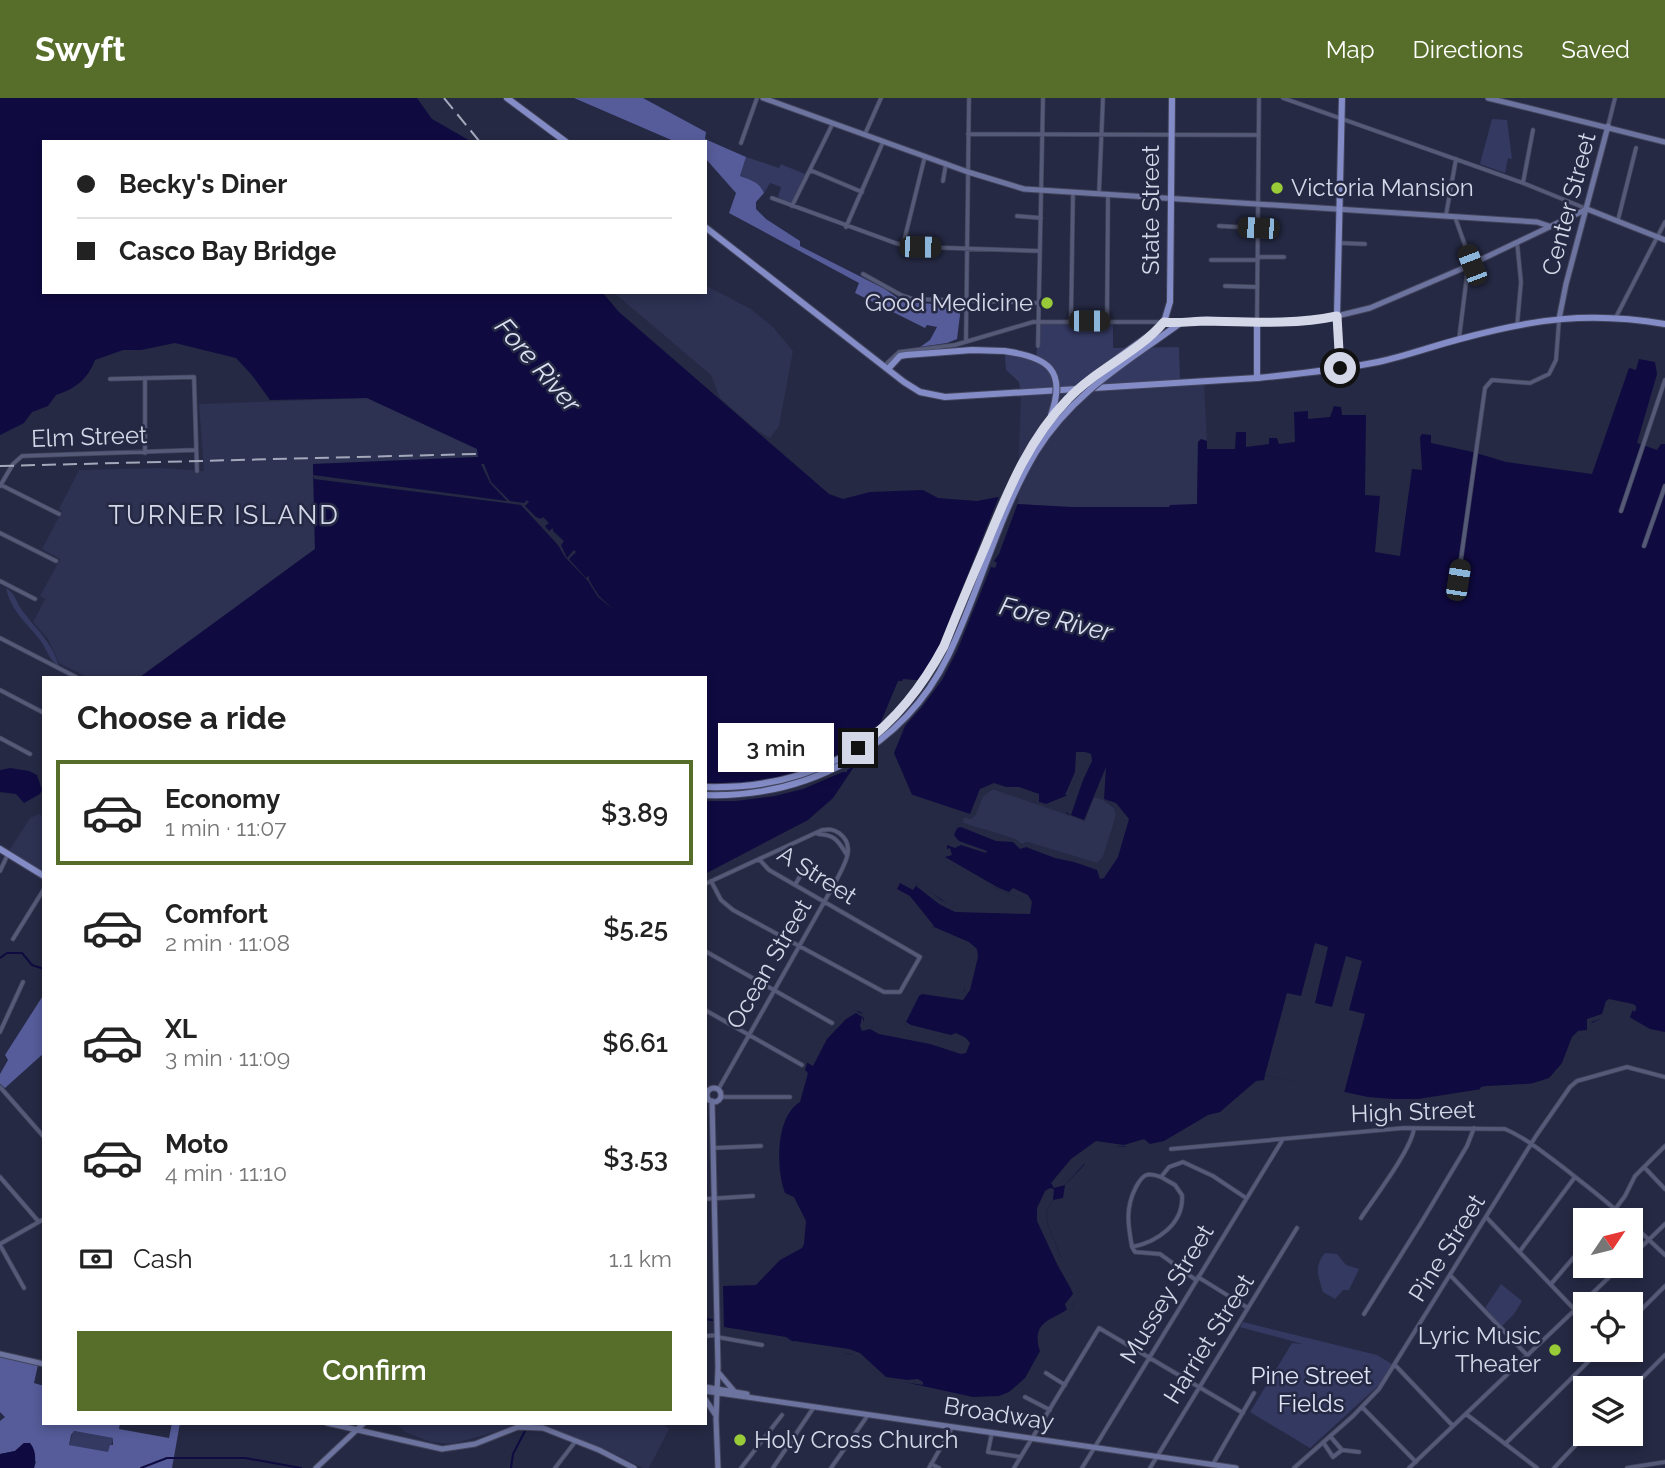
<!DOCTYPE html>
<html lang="en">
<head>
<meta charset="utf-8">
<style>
	:root { --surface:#fff; --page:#f2f2f2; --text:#222; --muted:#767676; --line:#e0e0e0; --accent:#576e2b }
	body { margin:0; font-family:Raleway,sans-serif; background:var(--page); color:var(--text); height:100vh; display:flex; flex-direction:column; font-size:26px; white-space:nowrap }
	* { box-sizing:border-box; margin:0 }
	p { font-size:23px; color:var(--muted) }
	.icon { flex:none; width:38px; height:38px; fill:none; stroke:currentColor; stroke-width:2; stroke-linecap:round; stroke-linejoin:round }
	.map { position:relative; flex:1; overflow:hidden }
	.sheet { position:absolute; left:42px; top:578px; width:665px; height:749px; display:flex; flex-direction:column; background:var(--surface); border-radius:0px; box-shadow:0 4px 10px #0003 }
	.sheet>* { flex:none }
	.guide { position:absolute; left:42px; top:42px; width:665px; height:154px; border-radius:0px; box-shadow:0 4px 10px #0003; display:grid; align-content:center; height:154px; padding:0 35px; background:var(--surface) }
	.needle { width:46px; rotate:55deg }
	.controls { position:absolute; left:1573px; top:1110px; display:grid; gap:14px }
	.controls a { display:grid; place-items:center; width:70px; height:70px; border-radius:0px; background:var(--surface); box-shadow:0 4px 10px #0003; font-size:35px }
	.end { position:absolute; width:32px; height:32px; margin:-16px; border:9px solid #d4d7e8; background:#111; box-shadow:0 0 0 4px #111 }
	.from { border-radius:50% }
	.bubble { position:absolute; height:49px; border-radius:0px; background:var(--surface); box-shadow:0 4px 10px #0003; font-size:23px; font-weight:600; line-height:49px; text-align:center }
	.car { position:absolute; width:21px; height:42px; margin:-21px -10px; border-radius:9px; box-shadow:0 0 5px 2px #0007; background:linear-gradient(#222 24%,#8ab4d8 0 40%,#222 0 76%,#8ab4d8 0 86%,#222 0) }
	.guide b { display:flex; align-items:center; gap:24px; height:66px; font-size:26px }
	.guide b+b { border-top:2px solid var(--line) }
	.guide i { width:18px; height:18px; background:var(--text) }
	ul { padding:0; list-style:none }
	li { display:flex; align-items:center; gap:21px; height:105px; margin:0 14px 10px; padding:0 21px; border:4px solid transparent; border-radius:0px }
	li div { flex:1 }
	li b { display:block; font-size:26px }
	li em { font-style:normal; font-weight:600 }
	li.on { border-color:var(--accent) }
	li>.icon { width:63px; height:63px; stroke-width:1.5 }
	h2 { padding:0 35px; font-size:32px; line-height:84px }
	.pay { display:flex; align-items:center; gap:18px; height:77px; padding:0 35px; font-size:26px }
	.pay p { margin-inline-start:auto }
	.cta { display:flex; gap:14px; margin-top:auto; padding:14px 35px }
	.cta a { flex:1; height:80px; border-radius:0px; background:var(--accent); color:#fff; font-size:28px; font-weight:600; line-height:80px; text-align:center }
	header { display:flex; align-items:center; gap:42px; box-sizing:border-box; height:98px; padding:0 35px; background:var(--accent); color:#fff }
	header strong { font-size:33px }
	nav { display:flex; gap:38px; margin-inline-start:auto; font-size:24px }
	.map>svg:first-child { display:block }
	.built { fill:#2d3152 }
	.green { fill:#343962 }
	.forest { fill:#555c99; fill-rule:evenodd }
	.water { fill:#0f0a40 }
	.pier { fill:#252943 }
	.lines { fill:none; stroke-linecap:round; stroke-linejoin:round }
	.stream { stroke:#0f0a40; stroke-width:2 }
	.street-casing { stroke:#42445b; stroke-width:5 }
	.secondary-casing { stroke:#42445b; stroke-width:7 }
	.primary-casing { stroke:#42445b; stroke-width:8 }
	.street { stroke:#555a78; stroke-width:3.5 }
	.secondary { stroke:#6c739f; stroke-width:5 }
	.primary { stroke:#838cc7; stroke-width:6 }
	.rail { stroke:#a4a8bb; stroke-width:2; stroke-dasharray:14 7; stroke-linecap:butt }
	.primary-bridge-casing { stroke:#42445b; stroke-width:8; stroke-linecap:butt }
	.primary-bridge { stroke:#838cc7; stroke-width:6 }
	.route { stroke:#d4d7e8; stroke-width:9 }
	.poi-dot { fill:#98cb37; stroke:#252943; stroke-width:2.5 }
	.labels { text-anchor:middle; stroke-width:5; stroke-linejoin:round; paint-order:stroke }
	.poi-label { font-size:24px; fill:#d4d7e8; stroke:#252943; text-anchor:start }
	.street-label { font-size:24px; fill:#d4d7e8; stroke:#252943 }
	.park-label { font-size:24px; fill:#dfe2f5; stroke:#252943 }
	.water-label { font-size:26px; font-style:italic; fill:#dce0f2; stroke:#252943 }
	.neighbourhood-label { font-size:26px; letter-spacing:2px; fill:#d4d7e8; stroke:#252943 }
</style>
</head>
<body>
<header>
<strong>Swyft</strong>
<nav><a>Map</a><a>Directions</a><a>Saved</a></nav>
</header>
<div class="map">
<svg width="1665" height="1370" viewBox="0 0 1665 1370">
	<rect width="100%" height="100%" fill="#252943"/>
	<path class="built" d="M705 187 751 211 773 229 793 253 779 328 770 340 755 331 720 300 711 277 613 194H705Z
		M1204 283 1207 343 1201 341 1198 344 1197 406 1189 407V416L1017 406 1021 296Z
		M367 300 478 351 479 359 313 366 315 451 140 579H87L59 565 48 541 33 524 45 501 40 498 60 461 42 451 62 413 59 411 79 372 160 370 204 373 199 306Z
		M993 691 1085 723 1094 699 1103 702 1114 710 1116 717 1103 759 1097 765 1027 744 1022 746 1015 741 963 725 964 719 970 721 975 718 983 698Z
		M39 716 44 719V783L5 759 30 720Z
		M396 1325H527L452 1346 431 1344 405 1334Z
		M538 1325H662L669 1331 649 1370H643L604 1351Z"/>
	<path class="green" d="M1492 21 1507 22 1512 61 1508 60 1505 75 1480 66Z
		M746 59 779 70 781 66 783 67 805 76 791 106 778 99 781 89 770 85 764 95 762 90 740 78Z
		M1039 223 1113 224V250L1179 249 1180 284 1021 296 1019 284 1006 272 1005 257 1036 262Z
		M6 490C15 495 16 504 22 512 37 533 51 542 59 568 49 563 47 551 40 542 26 524 11 513 6 490Z
		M1325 1155 1337 1156 1346 1167 1359 1171 1349 1192H1343L1335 1201 1323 1194C1318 1178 1314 1168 1325 1155Z
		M1501 1186 1522 1203 1514 1216 1502 1228 1485 1210Z
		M1243 1224 1377 1257 1392 1266 1379 1287 1310 1350 1250 1314 1292 1245 1303 1246 1240 1229Z
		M73 1333 114 1340 108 1355 69 1347Z"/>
	<path class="forest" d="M574 0H643L706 34 705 41 746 59 740 78C750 82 760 84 764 95L756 104V111L766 121 800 143V148L885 191 903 204 950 207V212H957L958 209H961L957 241 947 245 920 249 930 242 937 229 927 227 925 230 855 195 859 185 729 115 736 95 705 60V44H676Z
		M44 896V955L5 990 0 986V976L8 962 5 957Z
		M0 1259 38 1267 34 1285 44 1288V1325L92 1327 93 1325H120L119 1331 169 1340 172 1325H180L172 1370H34L36 1364 24 1345 15 1353 0 1356V1323L5 1319 0 1314ZM74 1333 113 1340V1347H110L108 1354 69 1347 71 1337Z"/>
	<path class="water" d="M0 0H417L432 21 472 44H44V194H602L619 214 829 396 843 401 870 394 923 392 938 400 977 403 998 399 1017 406 1071 409H1169L1170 407 1197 406 1198 344 1201 341 1207 343V351H1235L1236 334H1246V349L1269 346V340H1277L1279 346 1295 344 1294 314 1308 313V321L1330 319 1334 308 1341 309 1342 317H1366L1365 397 1380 398 1375 454 1400 458 1412 371 1422 372 1420 339 1422 336 1431 337V345L1473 354 1506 364 1592 376 1629 270 1636 272 1639 261 1655 264 1657 276 1637 345 1657 352 1661 346H1665V934L1650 931 1631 920 1630 919 1634 909 1609 903 1602 920 1590 926V931L1577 939 1556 976 1544 985 1507 987 1418 1001H1394L1368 999 1265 977 1264 982 1256 983 1220 1014 1208 1017 1164 1043 1150 1046 1140 1044 1123 1049H1101L1065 1087 1063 1100 1053 1102 1046 1113 1048 1127 1077 1199C1069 1223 1027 1215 1040 1253L1025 1280 1009 1294 999 1298 973 1299 886 1280 858 1258 792 1243 786 1239 724 1229 723 1188 756 1187 780 1162 802 1150 804 1146 806 1123 794 1099 785 1095C776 1071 775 1019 800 1004L808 975 805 972C810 953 822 939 838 929L840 923 853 912 861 914 864 921 863 926 917 942 960 951 965 949 957 940 903 926 919 894 963 899 973 854 967 847 932 831 934 828 910 798 897 791 900 785 913 792 918 785 955 811 1021 810 1026 802 991 788 945 761 940 753 959 728 1015 743 1017 747 1027 746 1101 767 1119 719 1117 711 1104 701 1106 669 1084 722 1066 715 1086 664 1082 662 1068 697 1046 706 994 689 982 696 972 718 913 699 894 655 905 628 936 589 915 582 903 581 887 620 833 700 808 722 705 776V579H140L315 451 313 366 478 359 477 351 367 300 270 302 251 276 236 260 175 245 141 252H123L95 262C88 281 75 291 56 297L48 308 32 314 24 325 0 337Z
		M10 670 29 673 37 677 42 692 40 696 24 705 16 696 0 694V672Z
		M24 1345H30C36 1352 36 1361 34 1370H0V1356L15 1353Z"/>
	<path class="pier" d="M481 366H484L491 384 510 403 524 405 527 402 529 404 525 408 536 419 541 421 543 419 549 425 545 428 549 433 553 430V433L564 443 561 447 567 460 574 452 576 454 569 461 586 480 589 478V482L599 498 615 513 598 499 588 483 565 459 558 447 521 407 314 381 313 377 507 403 490 385Z
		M1000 396 1019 402 999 456 994 463 997 465 995 470 991 469 957 553 942 582 922 609 899 634 903 626 931 590 917 587 915 582H921L938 550Z
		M898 583H902V588L887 621 890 622 862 663 847 672V674H843L803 691 775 698 736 703H705V685H740L783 679 818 667 851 650 867 639 870 632 880 626Z
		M1076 654H1085L1091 656 1092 663 1083 682 1071 717 1066 714 1081 670 1069 698 1065 697 1075 674Z
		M994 685 1006 689H1019L1039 696V707L993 691 983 698 975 718 970 721 914 701 907 695 970 716 980 691Z
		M1104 701 1116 705 1129 721 1118 759 1104 780 1100 781 1097 772 1074 764 1055 760 1026 749 1020 751 1013 744 996 743 961 729 957 730 954 737 959 743 987 753 986 755 961 747 955 750 947 747V751L950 750 952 757 945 759 997 789 1009 794 1013 790 1028 797 1032 804 1030 816 955 814 939 806 916 788 919 784 941 802 956 809H1020L1023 801 971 780 940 760 937 755 956 728 963 725 1015 741 1021 746 1027 744 1097 765 1103 759 1117 720 1115 710Z
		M934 829 969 844 977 851 978 859 970 892 963 902 922 896 919 898 906 924 911 927 951 937 956 935 966 940 970 945 966 955 961 956 930 946 879 936 870 931 862 933 860 928 862 919 856 915 846 921 827 941 813 968 806 964 823 934 834 929 840 920 853 911 862 916 864 925 867 927 920 941 961 947 957 943 915 933 900 924 916 891 960 895 965 893 964 881 972 858 971 853 964 847 931 834 929 832Z
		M1315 845 1328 849 1315 905 1332 909 1346 858 1362 863 1349 912 1365 916 1344 995 1265 977 1287 895 1301 898Z
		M1609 901 1633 906 1636 908V912L1634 914 1632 910 1610 905 1605 919 1592 924 1588 937 1578 940 1558 978 1549 985 1524 991 1494 990 1478 995 1481 989 1486 988 1530 986 1549 980 1562 965 1572 939 1578 933 1587 932V921L1602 916 1606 903Z
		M1144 1041 1150 1046 1104 1050 1105 1057 1099 1064 1095 1067 1084 1066 1065 1087 1054 1090 1051 1085 1071 1061 1096 1043 1124 1047Z
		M1050 1090 1054 1091 1053 1102 1046 1113 1048 1127 1061 1159 1072 1177 1078 1196V1201L1072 1207 1073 1210 1068 1215 1065 1206 1073 1196 1071 1191 1057 1166 1037 1123V1110L1045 1093Z
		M794 1243 849 1251 860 1255 886 1279 907 1282 918 1281 923 1284V1287L888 1282 851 1256 819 1252 794 1245Z"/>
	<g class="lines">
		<path class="stream" d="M0 860 7 855H22L32 867 44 871
			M705 1221 712 1222
			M141 1370 167 1360H245L301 1370
			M511 1370 513 1356 525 1333"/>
		<defs>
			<path id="street" d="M1283 0 1523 85 1587 111
				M1608 28 1615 0
				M865 36 881 0
				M968 36 1259 37
				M741 45 757 0
				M810 72 862 94
				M943 83 946 65
				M1523 85 1533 32
				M1099 95 1103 0
				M772 100 898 146 920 149 1040 153
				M792 108 833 25
				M1446 117 1456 61
				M1017 118 1041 120
				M1455 119 1472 167
				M1618 122 1636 50
				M1219 128 1258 130
				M846 129 883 44
				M1340 145 1365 146
				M903 147 925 58
				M1258 159H1284
				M1211 162H1258
				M863 176 901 197 913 201 1039 205
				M1225 188 1257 189
				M1616 219 1665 124
				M1071 223 1073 95
				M1107 224 1108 98
				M1257 224 1259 0
				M1517 228 1521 184 1517 144
				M1459 241 1468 169
				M966 242 969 0
				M1038 248 1043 0
				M884 268 899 254 955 247 1033 224H1163
				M110 281 194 279 197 373
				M145 281V355
				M1 387 59 416
				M0 388 13 366 22 358 195 352
				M1621 413 1665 282
				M0 435 56 463
				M1644 448 1665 388
				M1458 482 1485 290 1492 282 1530 285 1549 276 1556 262 1559 223
				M0 483 35 501
				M0 540 76 579
				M0 592 44 615
				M0 640 30 656
				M818 736C836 737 838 743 847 757
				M0 773 8 756
				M711 783 721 802 733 812 884 894H900L920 859 769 772 759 761
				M705 786 822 732C829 731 833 731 839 735 857 748 844 767 836 783L718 992
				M795 787 806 768
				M13 841 44 791
				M705 853 832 925
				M705 912 802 967
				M0 934 23 884
				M0 989 44 1039
				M721 999H790
				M713 1050 761 1048
				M1171 1051 1404 1030 1505 1031C1526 1040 1545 1056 1564 1070 1585 1087 1607 1103 1627 1122
				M1644 1069 1665 1091
				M0 1079 39 1124
				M1161 1079 1175 1087 1182 1097C1184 1126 1157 1144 1132 1149 1128 1127 1125 1110 1136 1089 1143 1076 1147 1074 1161 1079L1169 1069 1183 1064 1213 1078 1246 1100
				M705 1101 753 1098
				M1361 1120C1374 1100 1412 1051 1414 1030
				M1487 1120 1575 1212
				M1607 1122 1625 1098 1635 1078 1665 1048
				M1631 1125 1665 1157
				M0 1146 44 1121
				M0 1147 24 1190
				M1132 1149 1135 1154 1160 1156 1196 1182
				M1520 1153 1575 1079
				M1631 1159 1665 1126
				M1450 1177 1527 1257
				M1198 1179 1248 1210
				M1551 1186 1586 1145
				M1364 1216 1421 1125 1467 1048 1474 1030
				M1631 1222 1665 1188
				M705 1238 718 1237
				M717 1239 762 1247
				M1395 1267 1453 1328
				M1046 1275 1065 1287
				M1631 1291 1665 1257
				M1025 1299 1050 1312
				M1362 1309 1416 1364
				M1466 1316 1537 1370
				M992 1334 988 1354 1021 1359
				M1330 1338 1342 1352 1359 1354
				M1323 1344 1333 1359 1342 1352
				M1505 1346 1601 1251
				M931 1366 939 1370
				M1213 1366 1254 1295
				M555 1370 575 1344
				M741 1370 782 1317
				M773 1370 814 1309
				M831 1370 868 1317
				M929 1370 952 1330
				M1014 1370 1099 1230 1243 1315
				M1082 1370 1283 1041
				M1150 1370 1297 1130
				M1294 1370 1353 1318 1379 1291 1536 1038 1570 989 1577 983 1627 969 1665 979
				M1409 1370 1622 1167
				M1554 1370 1587 1335
				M1627 1370 1665 1364"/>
			<path id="secondary" d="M763 0 968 74 1024 91 1537 124 1549 128
				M1488 0 1665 44
				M1337 218 1370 210 1459 172 1587 111 1665 142
				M1559 221 1566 186 1608 28
				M707 997a7 7 0 1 1 14 0a7 7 0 1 1-14 0Z
				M712 1003 718 1269 716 1321 718 1370
				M0 1256 44 1266
				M718 1274 734 1293
				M705 1289 747 1296
				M705 1293 1236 1370
				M705 1301 715 1316
				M327 1325 442 1351 475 1346 518 1329 543 1330 599 1352 634 1370
				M316 1370 364 1325"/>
			<path id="primary" d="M507 0 566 44
				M705 129 904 284 920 294 945 299 1257 280C1297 276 1338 272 1378 264 1406 258 1433 248 1460 241 1534 221 1589 213 1665 226
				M1164 224C1177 226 1188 223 1201 223 1247 223 1292 228 1337 218
				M1257 224V280
				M1151 236 1164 224 1170 204 1172 0
				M1155 243 1179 226
				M1340 270 1337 218 1342 0
				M888 271 900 258 906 257 972 252 1004 253
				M0 751 44 778"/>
		</defs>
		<use href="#street" class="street-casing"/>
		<use href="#secondary" class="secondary-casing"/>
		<use href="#primary" class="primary-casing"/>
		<use href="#street" class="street"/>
		<use href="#secondary" class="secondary"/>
		<use href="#primary" class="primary"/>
		<path class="rail" d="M444 0 480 44
			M0 368 476 356"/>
		<defs>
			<path id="primary-bridge" d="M1004 253C1048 259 1067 272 1051 317
				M705 689C811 692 894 647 942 551 948 540 951 528 956 517 983 456 1003 390 1040 334 1068 292 1111 265 1151 236
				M705 697C806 700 903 651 948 558 980 492 998 417 1036 354 1066 305 1109 275 1155 243"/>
		</defs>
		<use href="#primary-bridge" class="primary-bridge-casing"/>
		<use href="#primary-bridge" class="primary-bridge"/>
	</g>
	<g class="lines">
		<path class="route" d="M858 650C896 622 922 589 944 548 957 515 971 482 985 449 1007 396 1027 343 1068 301 1096 271 1138 255 1164 224 1178 226 1192 223 1207 223 1250 224 1295 227 1337 218L1340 270"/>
	</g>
	<g class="poi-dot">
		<circle cx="1277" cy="90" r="7"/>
		<circle cx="1047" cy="205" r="7"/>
		<circle cx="1555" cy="1252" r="7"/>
		<circle cx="740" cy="1342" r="7"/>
	</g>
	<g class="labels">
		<g class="poi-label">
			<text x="1291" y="98">Victoria Mansion</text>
			<text x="1033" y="213" text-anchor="end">Good Medicine</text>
			<text x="1541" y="1246" text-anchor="end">Lyric Music<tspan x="1541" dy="28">Theater</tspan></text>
			<text x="754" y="1350">Holy Cross Church</text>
		</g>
		<g class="street-label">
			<text transform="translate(1569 106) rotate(-75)" y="8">Center Street</text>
			<text transform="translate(1151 112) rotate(-90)" y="8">State Street</text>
			<text transform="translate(89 339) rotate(-2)" y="8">Elm Street</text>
			<text transform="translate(817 777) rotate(32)" y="8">A Street</text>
			<text transform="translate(769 866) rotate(-60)" y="8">Ocean Street</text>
			<text transform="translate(1413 1014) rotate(-2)" y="8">High Street</text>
			<text transform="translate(1447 1150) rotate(-58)" y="8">Pine Street</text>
			<text transform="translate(1167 1196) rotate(-59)" y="8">Mussey Street</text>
			<text transform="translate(1209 1241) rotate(-58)" y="8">Harriet Street</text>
			<text transform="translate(999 1316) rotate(9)" y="8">Broadway</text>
		</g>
		<g class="park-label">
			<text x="1311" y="1286">Pine Street<tspan x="1311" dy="28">Fields</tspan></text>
		</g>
		<g class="water-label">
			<text transform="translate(538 267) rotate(49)" y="9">Fore River</text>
			<text transform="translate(1056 521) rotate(14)" y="9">Fore River</text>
		</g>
		<g class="neighbourhood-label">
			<text x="224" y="426">TURNER ISLAND</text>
		</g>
	</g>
</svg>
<div class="controls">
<a><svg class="needle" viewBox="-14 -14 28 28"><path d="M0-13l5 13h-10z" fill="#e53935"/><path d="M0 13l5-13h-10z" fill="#767676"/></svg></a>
<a><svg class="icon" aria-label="locate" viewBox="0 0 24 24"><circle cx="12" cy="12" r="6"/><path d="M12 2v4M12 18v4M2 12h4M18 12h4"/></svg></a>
<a><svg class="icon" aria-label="layers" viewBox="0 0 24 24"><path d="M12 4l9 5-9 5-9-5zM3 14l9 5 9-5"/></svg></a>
</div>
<i class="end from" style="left:1340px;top:270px"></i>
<i class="end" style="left:858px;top:650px"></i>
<div class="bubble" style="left:718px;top:625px;width:116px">3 min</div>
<i class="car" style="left:1258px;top:130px;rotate:273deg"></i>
<i class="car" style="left:920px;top:149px;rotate:91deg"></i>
<i class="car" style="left:1472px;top:167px;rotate:339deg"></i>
<i class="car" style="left:1089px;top:223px;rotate:90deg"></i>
<i class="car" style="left:1458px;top:482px;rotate:9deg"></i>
<div class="guide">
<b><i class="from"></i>Becky's Diner</b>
<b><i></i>Casco Bay Bridge</b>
</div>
<section class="sheet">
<h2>Choose a ride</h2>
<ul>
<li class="on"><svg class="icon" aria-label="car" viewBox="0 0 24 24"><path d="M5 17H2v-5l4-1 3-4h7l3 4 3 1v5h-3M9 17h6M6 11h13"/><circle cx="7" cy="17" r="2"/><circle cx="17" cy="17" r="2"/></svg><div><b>Economy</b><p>1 min · 11:07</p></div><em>$3.89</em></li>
<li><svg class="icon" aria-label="car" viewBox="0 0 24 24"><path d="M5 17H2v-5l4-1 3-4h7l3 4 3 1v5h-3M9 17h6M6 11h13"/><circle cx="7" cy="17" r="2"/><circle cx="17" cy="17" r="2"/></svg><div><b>Comfort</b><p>2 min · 11:08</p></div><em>$5.25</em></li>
<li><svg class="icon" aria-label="car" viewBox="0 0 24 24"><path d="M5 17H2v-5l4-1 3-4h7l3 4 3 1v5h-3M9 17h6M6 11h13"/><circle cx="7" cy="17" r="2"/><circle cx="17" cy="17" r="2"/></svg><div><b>XL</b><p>3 min · 11:09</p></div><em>$6.61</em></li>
<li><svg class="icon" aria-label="car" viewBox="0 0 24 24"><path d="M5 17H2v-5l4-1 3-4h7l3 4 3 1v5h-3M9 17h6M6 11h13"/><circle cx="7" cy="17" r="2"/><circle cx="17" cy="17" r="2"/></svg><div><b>Moto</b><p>4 min · 11:10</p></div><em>$3.53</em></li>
</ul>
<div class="pay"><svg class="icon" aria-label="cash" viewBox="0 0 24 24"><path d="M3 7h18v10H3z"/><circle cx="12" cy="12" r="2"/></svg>Cash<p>1.1 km</p></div>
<div class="cta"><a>Confirm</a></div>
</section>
</div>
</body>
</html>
